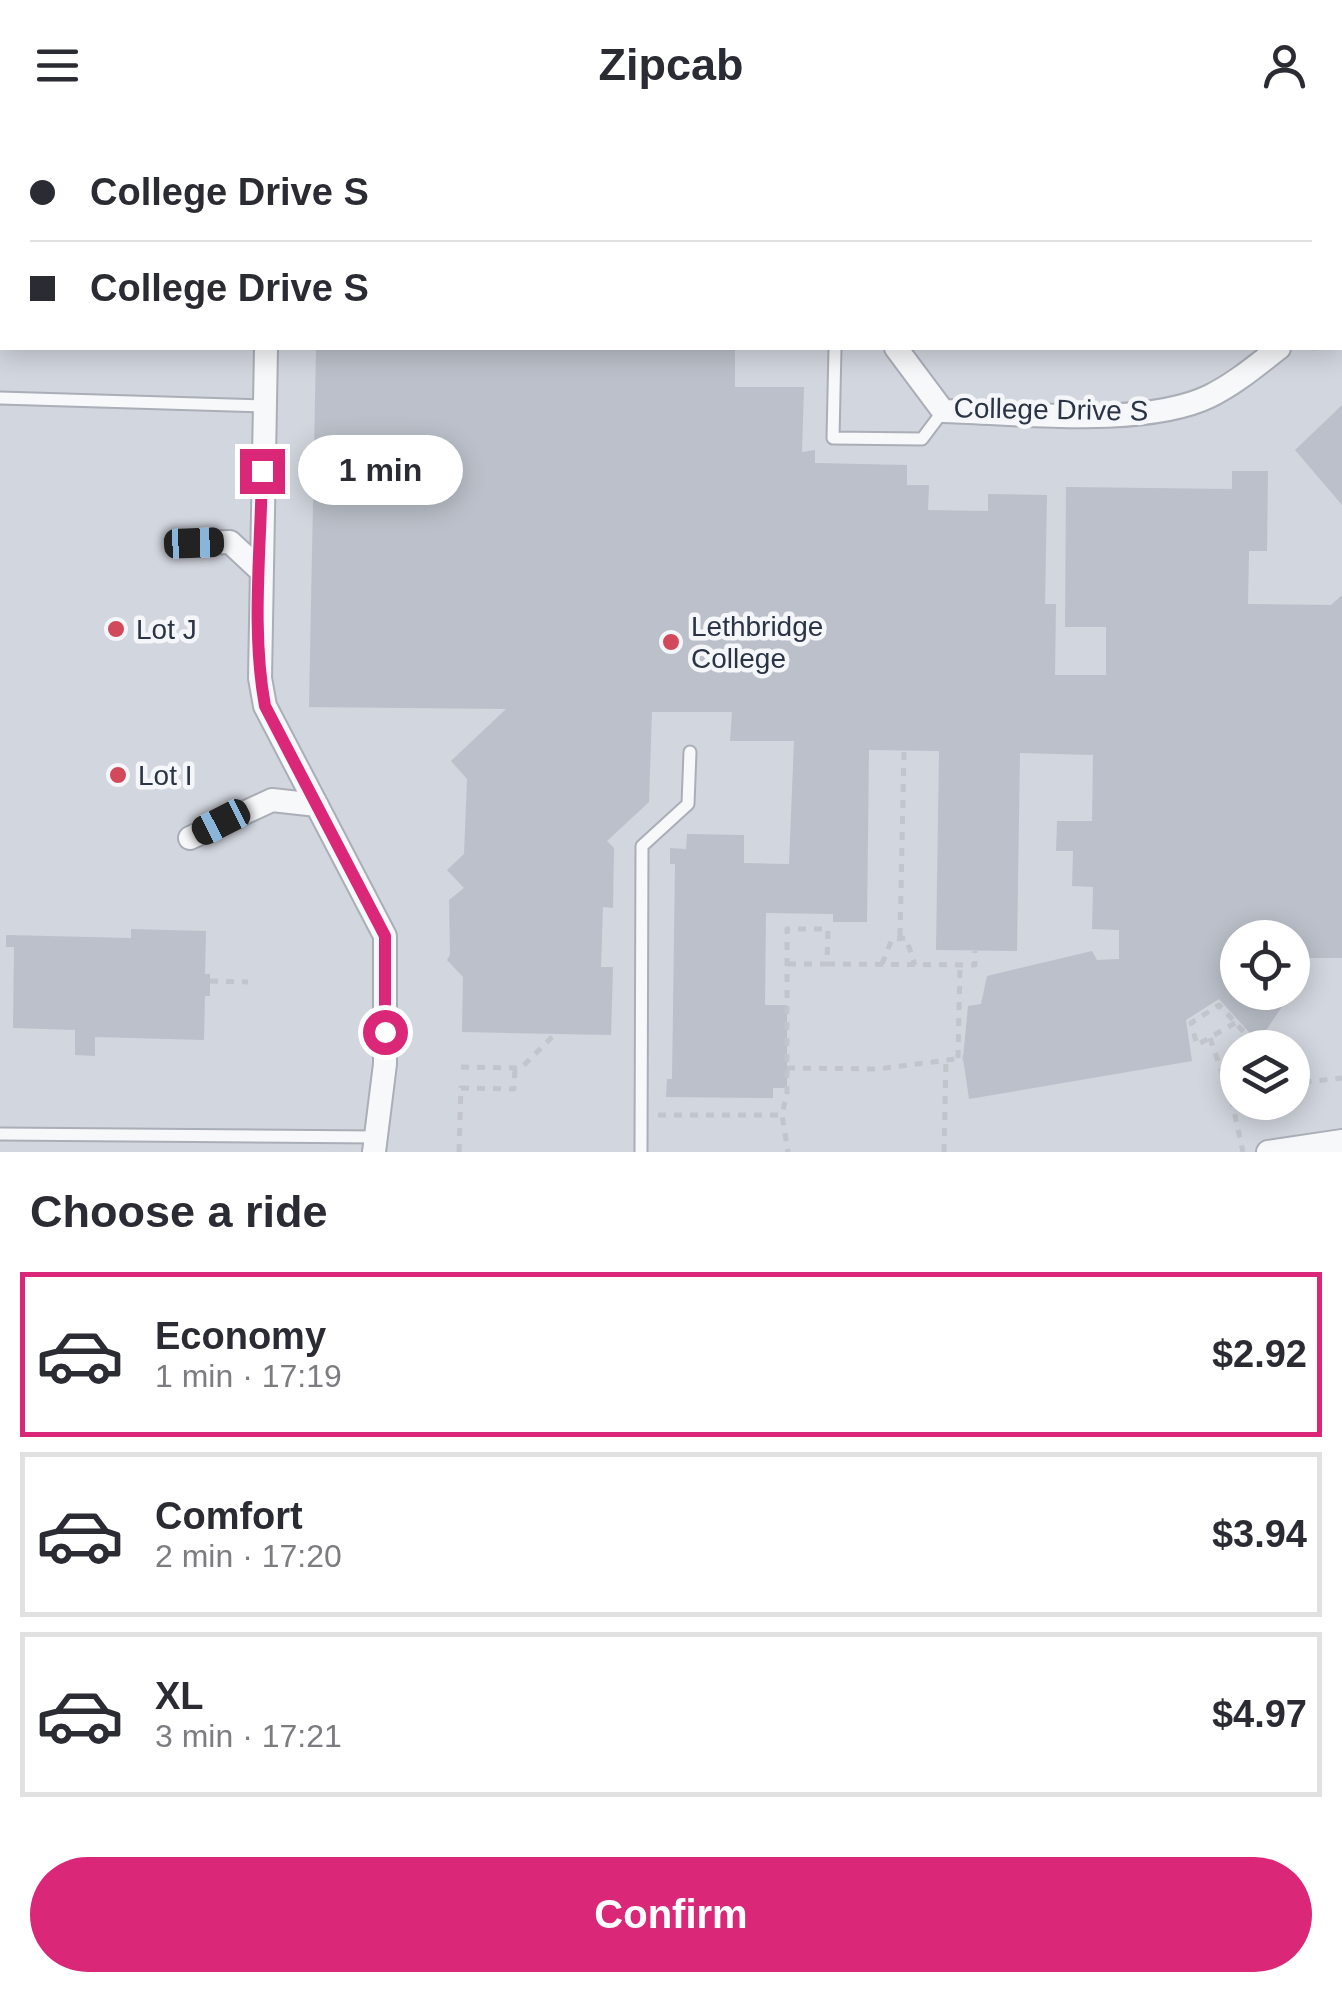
<!DOCTYPE html>
<html lang="en">
<head>
<meta charset="utf-8">
<style>
	:root { --surface:#fff; --page:#f2f2f3; --text:#2b2b33; --muted:#7c7c81; --line:#e1e1e2; --accent:#db2777 }
	body { margin:0; font-family:Helvetica,sans-serif; background:var(--page); color:var(--text); height:100vh; display:flex; flex-direction:column; font-size:38px; white-space:nowrap }
	* { box-sizing:border-box; margin:0 }
	p { font-size:32px; color:var(--muted) }
	.icon { flex:none; width:55px; height:55px; fill:none; stroke:currentColor; stroke-width:2; stroke-linecap:round; stroke-linejoin:round }
	.map { position:relative; height:1022px; overflow:hidden }
	.side { display:flex; flex-direction:column; background:var(--surface); flex:1 }
	.side>* { flex:none }
	.top-card { position:absolute; left:0px; top:0px; width:1342px; height:220px; box-shadow:0 5px 25px #0003; display:grid; align-content:center; height:220px; padding:0 30px; background:var(--surface) }
	.fabs { position:absolute; left:1220px; top:790px; display:grid; gap:20px }
	.fabs a { display:grid; place-items:center; width:90px; height:90px; border-radius:50%; background:var(--surface); box-shadow:0 5px 25px #0003; font-size:50px }
	.end { position:absolute; width:45px; height:45px; margin:-22px; border:12px solid #db2777; background:#fff; box-shadow:0 0 0 5px #fff }
	.from { border-radius:50% }
	.bubble { position:absolute; height:70px; border-radius:35px; background:var(--surface); box-shadow:0 5px 25px #0003; font-size:32px; font-weight:700; line-height:70px; text-align:center }
	.car { position:absolute; width:30px; height:60px; margin:-30px -15px; border-radius:12px; box-shadow:0 0 8px 2px #0007; background:linear-gradient(#222 24%,#8ab4d8 0 40%,#222 0 76%,#8ab4d8 0 86%,#222 0) }
	.top-card b { display:flex; align-items:center; gap:35px; height:95px; font-size:38px }
	.top-card b+b { border-top:2px solid var(--line) }
	.top-card i { width:25px; height:25px; background:var(--text) }
	ul { padding:0; list-style:none }
	li { display:flex; align-items:center; gap:30px; height:165px; margin:0 20px 15px; padding:0 10px; border:5px solid var(--line); border-radius:0px }
	li div { flex:1 }
	li b { display:block; font-size:38px }
	li em { font-style:normal; font-weight:700 }
	li.active { border-color:var(--accent) }
	li>.icon { width:90px; height:90px; stroke-width:1.5 }
	h2 { padding:0 30px; font-size:45px; line-height:120px }
	.cta { display:flex; gap:20px; margin-top:auto; padding:20px 30px }
	.cta a { flex:1; height:115px; border-radius:60px; background:var(--accent); color:#fff; font-size:40px; font-weight:700; line-height:115px; text-align:center }
	header { display:flex; justify-content:space-between; align-items:center; height:130px; padding:0 30px; background:var(--surface); font-size:45px; font-weight:700 }
	.map>svg:first-child { display:block }
	.built { fill:#d2d6de; fill-rule:evenodd }
	.building { fill:#bbc0ca }
	.lines { fill:none; stroke-linecap:round; stroke-linejoin:round }
	.service-casing { stroke:#a9aeb7; stroke-width:15 }
	.minor-casing { stroke:#a9aeb7; stroke-width:26 }
	.path { stroke:#c2c5cb; stroke-width:5; stroke-dasharray:8 8; stroke-linecap:butt }
	.service { stroke:#f7f8fa; stroke-width:11 }
	.minor { stroke:#f7f8fa; stroke-width:22 }
	.route { stroke:#db2777; stroke-width:12 }
	.poi-dot { fill:#d1495b; stroke:#f4f6f9; stroke-width:4 }
	.labels { text-anchor:middle; stroke-width:9; stroke-linejoin:round; paint-order:stroke }
	.street-label { font-size:28px; fill:#2b3445; stroke:#f4f6f9 }
	.poi-label { font-size:28px; fill:#2b3445; stroke:#f4f6f9; text-anchor:start }
</style>
</head>
<body>
<header><svg class="icon" aria-label="menu" viewBox="0 0 24 24"><path d="M4 6h16M4 12h16M4 18h16"/></svg>Zipcab<svg class="icon" aria-label="person" viewBox="0 0 24 24"><circle cx="12" cy="8" r="4"/><path d="M4 21q1-7 8-7t8 7"/></svg></header>
<div class="map">
<svg width="1342" height="1022" viewBox="0 0 1342 1022">
	<rect width="100%" height="100%" fill="#e4e7ec"/>
	<path class="built" d="M0 0 628 2H2V218H1340V2H986L1342 0V1022H0ZM1238 808H1292V862H1238ZM1238 918H1292V972H1238Z"/>
	<path class="building" d="M316 218H735V257H804L802 322 815 320V333L907 335V355H929L928 380 988 381V364L1047 365 1045 474H1056L1055 545H1106V497H1065L1066 357 1232 359V341H1268L1267 421H1249L1248 474 1331 475 1342 465V828H1306L1292 862V808H1238V862H1292L1258 912 1219 869 1186 890 1192 931 969 969 963 928 968 876 981 874 987 846 1092 821 1097 830 1119 829V800L1092 799 1093 757 1072 756 1073 721H1056L1057 691H1092L1093 625 1020 623 1017 821 936 820 939 621 869 620 867 792H833V784L766 783 765 875H787V958H773V968L666 967 667 949H672L675 734H670V718L686 719 687 704 744 705V733L789 734 794 611H730L732 582H652L649 672 607 711 614 718 613 778 603 777 601 837H613L611 905 462 902 463 847 447 830 450 825 449 770 464 758 447 740 464 724 467 649 451 631 506 579 309 577Z
		M1342 275V375L1295 320Z
		M131 799 206 801 205 844H210V866H205L204 910 95 907V926L75 925V900L13 898 14 817H6V805L131 808Z"/>
	<g class="lines">
		<defs>
			<path id="service" d="M835 218 833 308 922 309 943 281
				M0 268 264 276
				M0 1004 376 1007
				M641 1022 642 716 688 674 690 622"/>
			<path id="minor" d="M1340 162 1342 160
				M266 218 260 548 265 576 385 806V934L374 1022
				M896 218 943 281C1017 283 1145 298 1210 266 1236 253 1257 235 1279 218
				M194 413 230 412 261 441
				M190 708 272 670 317 675
				M1268 1022 1342 1011"/>
		</defs>
		<use href="#service" class="service-casing"/>
		<use href="#minor" class="minor-casing"/>
		<path class="path" d="M621 0 625 2
			M991 2 994 0
			M1340 41 1342 36
			M1340 194 1342 196
			M1311 218H1315
			M900 806 904 621
			M788 834H827L828 799H787V962L782 985 788 1022
			M827 834 975 835V821
			M882 834 892 809 906 808 915 835
			M210 851 248 852
			M1235 893 1197 915 1191 893 1219 875 1255 914 1258 912 1266 918
			M1210 908 1232 972 1243 1022
			M958 928 960 835
			M461 937 521 938 555 904
			M787 938 878 939 963 928
			M1292 940 1306 952 1342 948
			M658 985H782
			M459 1022 461 958 514 959 515 938
			M944 1022 946 930"/>
		<use href="#service" class="service"/>
		<use href="#minor" class="minor"/>
	</g>
	<g class="lines">
		<path class="route" d="M262 341C261 418 251 500 265 576L385 806V902"/>
	</g>
	<g class="poi-dot">
		<circle cx="116" cy="499" r="10"/>
		<circle cx="671" cy="512" r="10"/>
		<circle cx="118" cy="645" r="10"/>
	</g>
	<g class="labels">
		<g class="street-label">
			<text transform="translate(1051 279) rotate(1)" y="10">College Drive S</text>
		</g>
		<g class="poi-label">
			<text x="691" y="506">Lethbridge<tspan x="691" dy="32">College</tspan></text>
			<text x="136" y="509">Lot J</text>
			<text x="138" y="655">Lot I</text>
		</g>
	</g>
</svg>
<div class="fabs">
<a><svg class="icon" aria-label="locate" viewBox="0 0 24 24"><circle cx="12" cy="12" r="6"/><path d="M12 2v4M12 18v4M2 12h4M18 12h4"/></svg></a>
<a><svg class="icon" aria-label="layers" viewBox="0 0 24 24"><path d="M12 4l9 5-9 5-9-5zM3 14l9 5 9-5"/></svg></a>
</div>
<i class="end from" style="left:385px;top:902px"></i>
<i class="end" style="left:262px;top:341px"></i>
<div class="bubble" style="left:298px;top:305px;width:165px">1 min</div>
<i class="car" style="left:194px;top:413px;rotate:88deg"></i>
<i class="car" style="left:221px;top:692px;rotate:243deg"></i>
<div class="top-card">
<b><i class="from"></i>College Drive S</b>
<b><i></i>College Drive S</b>
</div>
</div>
<section class="side">
<h2>Choose a ride</h2>
<ul>
<li class="active"><svg class="icon" aria-label="car" viewBox="0 0 24 24"><path d="M5 17H2v-5l4-1 3-4h7l3 4 3 1v5h-3M9 17h6M6 11h13"/><circle cx="7" cy="17" r="2"/><circle cx="17" cy="17" r="2"/></svg><div><b>Economy</b><p>1 min · 17:19</p></div><em>$2.92</em></li>
<li><svg class="icon" aria-label="car" viewBox="0 0 24 24"><path d="M5 17H2v-5l4-1 3-4h7l3 4 3 1v5h-3M9 17h6M6 11h13"/><circle cx="7" cy="17" r="2"/><circle cx="17" cy="17" r="2"/></svg><div><b>Comfort</b><p>2 min · 17:20</p></div><em>$3.94</em></li>
<li><svg class="icon" aria-label="car" viewBox="0 0 24 24"><path d="M5 17H2v-5l4-1 3-4h7l3 4 3 1v5h-3M9 17h6M6 11h13"/><circle cx="7" cy="17" r="2"/><circle cx="17" cy="17" r="2"/></svg><div><b>XL</b><p>3 min · 17:21</p></div><em>$4.97</em></li>
</ul>
<div class="cta"><a>Confirm</a></div>
</section>
</body>
</html>
